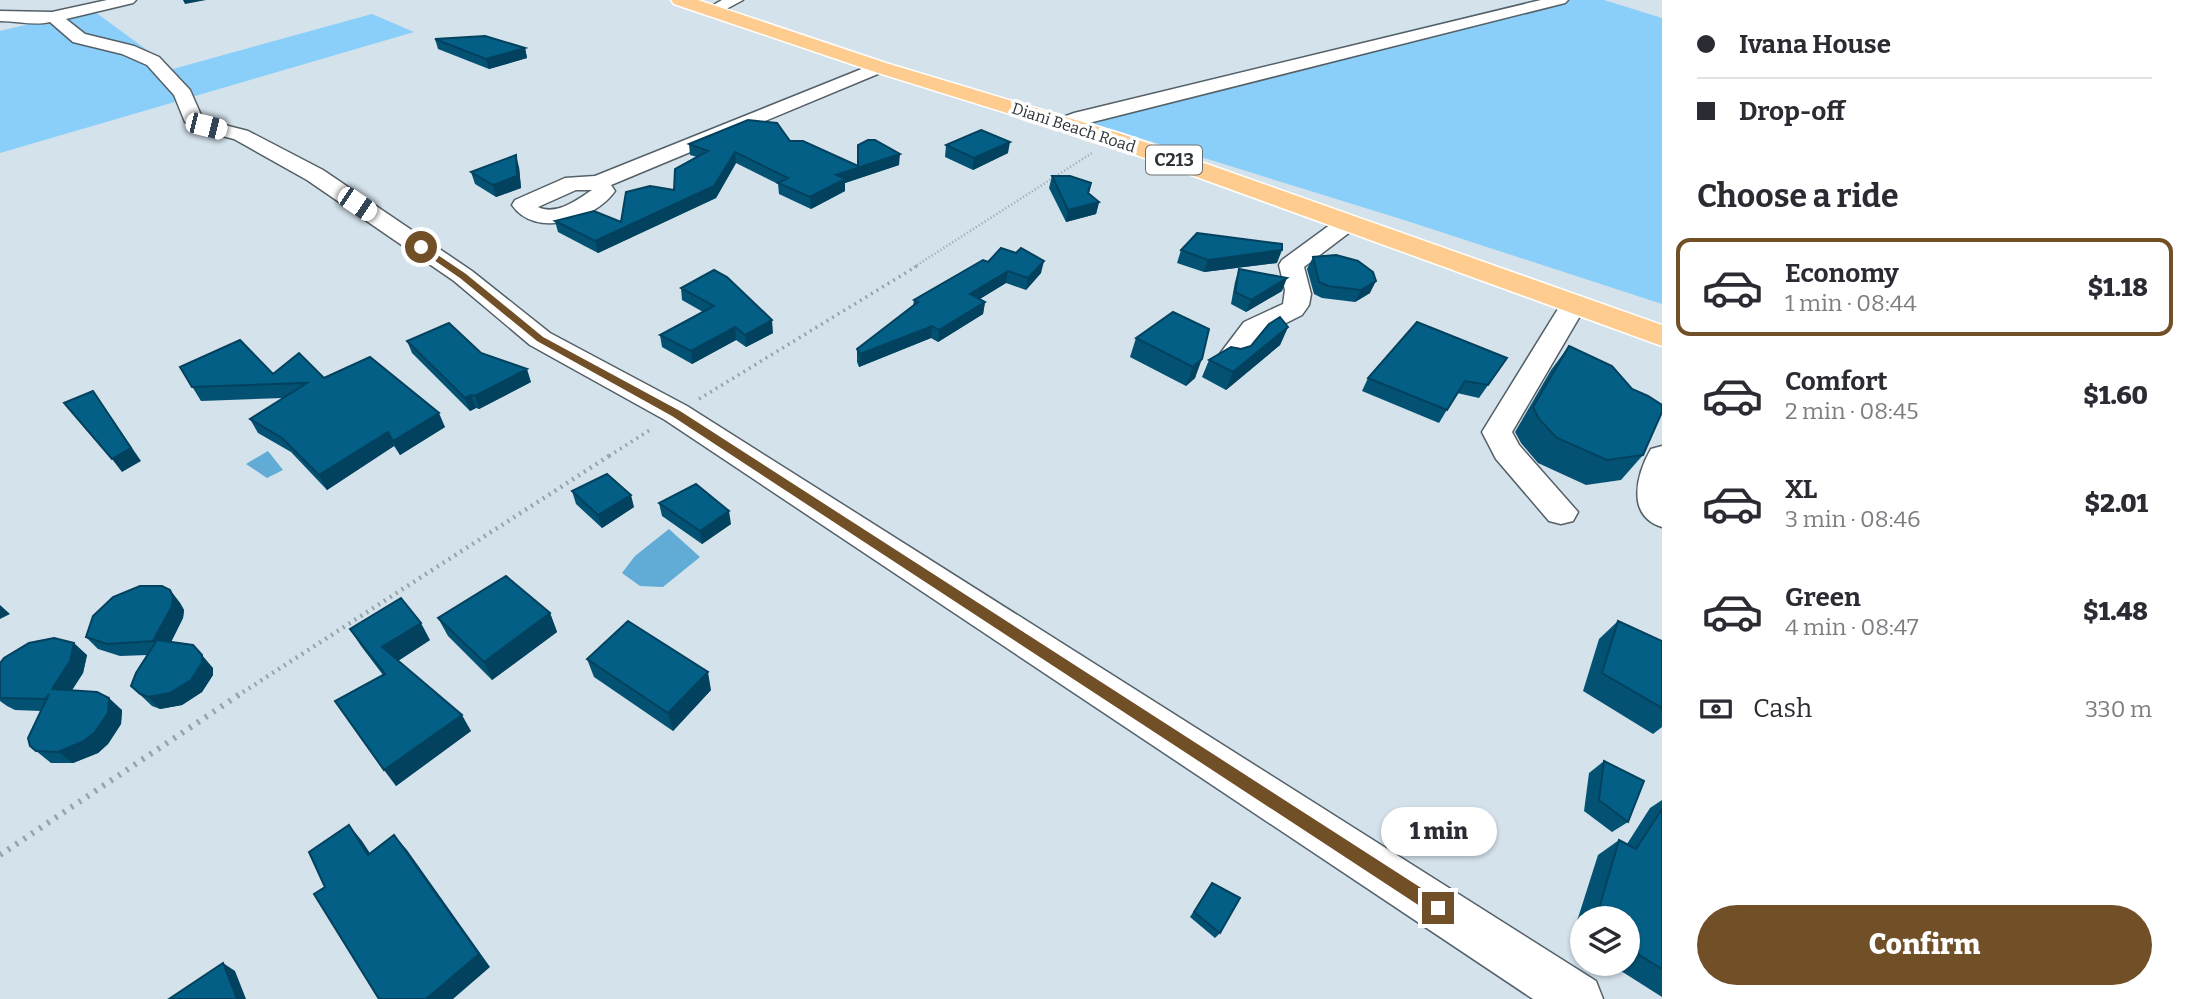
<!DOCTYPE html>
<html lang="en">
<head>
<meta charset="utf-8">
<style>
	:root { --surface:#fff; --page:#f7f7f7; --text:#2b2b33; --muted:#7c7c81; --line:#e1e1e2; --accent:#714f27 }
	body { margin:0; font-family:Bitter,serif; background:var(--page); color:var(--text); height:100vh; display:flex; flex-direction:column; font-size:26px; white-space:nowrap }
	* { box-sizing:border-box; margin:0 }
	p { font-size:23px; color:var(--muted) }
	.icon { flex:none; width:38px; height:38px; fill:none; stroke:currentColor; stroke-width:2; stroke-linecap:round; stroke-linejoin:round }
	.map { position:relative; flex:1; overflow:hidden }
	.details { display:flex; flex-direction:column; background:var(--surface); width:525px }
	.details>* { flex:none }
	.guide { display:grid; align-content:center; height:154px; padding:0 35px; background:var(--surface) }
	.buttons { position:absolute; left:1570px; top:906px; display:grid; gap:14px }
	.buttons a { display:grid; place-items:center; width:70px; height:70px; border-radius:50%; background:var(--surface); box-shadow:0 2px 5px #0004; font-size:35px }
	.end { position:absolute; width:32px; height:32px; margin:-16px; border:9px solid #714f27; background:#fff; box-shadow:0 0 0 4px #fff }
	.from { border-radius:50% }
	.bubble { position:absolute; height:49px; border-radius:24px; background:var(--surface); box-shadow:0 2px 5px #0004; font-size:23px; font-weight:800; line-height:49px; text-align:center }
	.car { position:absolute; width:21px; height:42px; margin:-21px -10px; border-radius:9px; box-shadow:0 0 5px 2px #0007; background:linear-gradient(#fff 24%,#345 0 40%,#fff 0 76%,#345 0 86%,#fff 0) }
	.guide b { display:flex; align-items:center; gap:24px; height:66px; font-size:26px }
	.guide b+b { border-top:2px solid var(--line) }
	.guide i { width:18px; height:18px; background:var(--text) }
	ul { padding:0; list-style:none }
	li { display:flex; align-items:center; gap:21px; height:98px; margin:0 14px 10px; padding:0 21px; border:4px solid transparent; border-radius:14px }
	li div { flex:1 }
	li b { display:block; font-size:26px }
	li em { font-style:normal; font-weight:800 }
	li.selected { border-color:var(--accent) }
	li>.icon { width:63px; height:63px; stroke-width:1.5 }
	h2 { padding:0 35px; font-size:32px; line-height:84px }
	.pay { display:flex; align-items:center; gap:18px; height:77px; padding:0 35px; font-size:26px }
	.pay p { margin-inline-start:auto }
	.button { display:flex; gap:14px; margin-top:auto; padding:14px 35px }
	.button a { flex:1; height:80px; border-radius:42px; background:var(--accent); color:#fff; font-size:28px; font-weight:800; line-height:80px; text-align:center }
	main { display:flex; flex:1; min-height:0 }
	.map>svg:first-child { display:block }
	.green { fill:#89cffa }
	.water { fill:#61abd7 }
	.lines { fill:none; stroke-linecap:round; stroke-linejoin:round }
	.minor-casing { stroke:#546068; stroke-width:3 }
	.major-casing { stroke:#fff; stroke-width:3 }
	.path-far3 { stroke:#98a3aa; stroke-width:2.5; stroke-dasharray:1 2.5; stroke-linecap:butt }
	.path-far2 { stroke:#98a3aa; stroke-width:3.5; stroke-dasharray:2 4.5; stroke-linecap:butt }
	.path-far1 { stroke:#98a3aa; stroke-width:4.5; stroke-dasharray:2 5; stroke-linecap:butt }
	.path { stroke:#98a3aa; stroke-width:6; stroke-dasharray:2.5 7; stroke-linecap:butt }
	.minor { fill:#fff; fill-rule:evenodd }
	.major { fill:#fdcc8e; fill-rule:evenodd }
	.wall { fill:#035274 }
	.shaded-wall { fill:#03425e }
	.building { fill:#045f87; stroke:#03425e; stroke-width:2 }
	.route { fill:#714f27 }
	.labels { text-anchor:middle; stroke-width:7; stroke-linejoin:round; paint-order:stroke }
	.far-street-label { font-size:16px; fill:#2d3336; stroke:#fff }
	.shield { fill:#fff; stroke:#6c7072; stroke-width:2 }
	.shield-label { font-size:18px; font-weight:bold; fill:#2d3336 }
</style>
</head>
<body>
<main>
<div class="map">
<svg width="1662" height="999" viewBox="0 0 1662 999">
	<rect width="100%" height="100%" fill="#d4e2eb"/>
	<path class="green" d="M1534 0H1604L1662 18V304L1404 220 1069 116Z
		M91 9 173 69 372 14 414 32 0 153V31Z"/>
	<path class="water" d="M268 451 283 470 267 478 246 464Z
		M669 529 700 557 663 587 640 586 622 573 635 556Z"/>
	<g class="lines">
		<defs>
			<path id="minor" d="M107 0H136L133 3 66 19 85 34 134 46 159 57 190 90 201 115 213 122 248 131 323 170 472 271 550 333 687 406 1596 981 1603 999H1533L665 420 530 345 454 281 307 180 234 139 199 130 185 122 174 95 147 65 122 54 73 42 50 22C34 26 18 21 0 21V11L52 12Z
				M722 0H743L717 14H705L703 11Z
				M1541 0H1568L1565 3 1065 129 1058 127 1055 123 1058 119 1074 113Z
				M879 62 885 63 888 67 885 71 611 185 615 191C595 220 535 239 512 205L515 200 565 178 595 176ZM576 190H592C577 200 556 216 538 207Z
				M1346 217 1354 219 1358 224 1354 229 1304 267 1311 294 1309 305 1302 315 1264 334 1243 361 1233 364 1223 361 1219 355 1244 322 1283 304 1285 290 1279 265 1282 260 1338 219Z
				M1574 296 1583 298 1587 304 1512 432 1519 445 1578 512 1573 521 1561 524 1549 521 1496 459 1482 432 1561 304 1565 298Z
				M1662 446V527C1626 516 1636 475 1651 449Z"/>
			<path id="major" d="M671 0H698L886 63 1122 134 1662 325V346L1106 144 872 71 674 4Z"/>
		</defs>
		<use href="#minor" class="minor-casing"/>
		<use href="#major" class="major-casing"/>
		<path class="path-far3" d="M914 267 1092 153"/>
		<path class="path-far2" d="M699 399 917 266
			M609 456 653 428"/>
		<path class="path-far1" d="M237 696 612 454"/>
		<path class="path" d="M0 855 240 694"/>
		<use href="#minor" class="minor"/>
		<use href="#major" class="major"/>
	</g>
	<path class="wall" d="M435 39 525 48 527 58 489 69 438 49Z
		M790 141 858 166 899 165 845 183V191L811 209 779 194 778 184 736 163 716 198 598 253 558 232 555 221 621 222 674 190 697 157 690 155 689 144Z
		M946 145 1008 153 973 170 945 157Z
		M519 167 521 188 496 197 475 184 471 172Z
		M1052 176 1091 183 1089 193 1099 202 1096 214 1066 222 1049 188Z
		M1181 250 1277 263 1204 272 1177 263Z
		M1313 257 1370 293 1355 302 1322 298 1314 294 1307 269Z
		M988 262 1041 273 1026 290 1006 283 980 299 985 302 983 314 938 342 931 338 859 367 857 362V349L913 306 914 300Z
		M1239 269 1282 291 1246 312 1231 304 1235 282Z
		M681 288 773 333 746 347 736 340 692 364 662 347 660 335 703 312 682 300Z
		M1288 327 1280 345 1226 390 1202 377 1209 360 1251 346Z
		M1209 329 1195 378 1186 386 1130 357 1136 338Z
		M407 341 481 353 531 382 479 409 476 408 470 411 412 353Z
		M1569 346 1643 455 1621 480 1586 485 1538 463 1521 443 1515 432 1551 370Z
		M1507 358 1479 398 1457 393 1439 423 1362 391 1368 378Z
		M180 367 273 374 324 378 445 427 400 455 394 446 327 490 291 452 258 433 250 419 283 398 201 401Z
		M572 491 634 507 602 528 576 504Z
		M659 503 731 524 702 544 662 516Z
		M170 590 180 603 184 610 183 618 171 642 213 668V675L202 692 182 705 160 709 152 706 131 686 148 655 120 656 98 649 86 637Z
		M550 613 557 632 492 680 448 636 438 618Z
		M1618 621 1662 641V727L1653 734 1583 691 1599 639Z
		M350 629 430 640 398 661 471 731 396 786 383 675 361 646Z
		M87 655 83 673 72 690 122 710 121 724 108 744 98 753 73 763H51L30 746 41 711 15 710 7 706 0 701V663Z
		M587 659 711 690 673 731 594 677Z
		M1604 761 1628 822 1612 832 1584 811 1589 773Z
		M1662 800V997L1610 964H1628V919H1582V947L1571 940 1598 855 1619 840 1627 844 1650 808Z
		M1212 883 1220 933 1215 938 1190 917Z"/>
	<path class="shaded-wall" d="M183 0H206L185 4Z
		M525 48 527 58 489 69 486 59Z
		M1010 142 1008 153 973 170 974 158Z
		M735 152 736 163 716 198 598 253 595 241Z
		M900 154 899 165 845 183V191L811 209 810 197 836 175Z
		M516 155 519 167 521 188 496 197 493 185Z
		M1099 202 1096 214 1066 222 1068 210Z
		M1282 250 1277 263 1204 272 1208 260Z
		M1044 261 1041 273 1026 290 1028 278Z
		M1008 271 1006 283 968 306 970 294Z
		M1287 278 1282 291 1246 312 1251 300Z
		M1376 281 1370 293 1355 302 1361 290Z
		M985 302 983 314 938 342 939 330Z
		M772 320 773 333 746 347 745 335Z
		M932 326 931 338 859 367 860 354Z
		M735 327 736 340 692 364 691 351Z
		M1288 327 1280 345 1226 390 1233 372Z
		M1202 359 1195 378 1186 386 1193 367Z
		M527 369 531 382 479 409 475 396Z
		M93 391 141 461 122 472 112 459Z
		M471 395 476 408 470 411 465 398Z
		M439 413 445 427 400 455 393 441Z
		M388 432 394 446 327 490 319 475Z
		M631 495 634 507 602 528 598 515Z
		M729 511 731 524 702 544 700 531Z
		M170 590 180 603 184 610 183 618 165 654 153 641Z
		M0 605 10 614 0 619Z
		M550 613 557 632 492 680 484 662Z
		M421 623 430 640 393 664 382 647Z
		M74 643 87 655 83 673 65 701 52 689Z
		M202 655 213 668V675L202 692 182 705 160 709 148 697Z
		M708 672 711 690 673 731 668 713Z
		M109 698 122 710 121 724 108 744 98 753 73 763 58 752Z
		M462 715 471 731 396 786 384 770Z
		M349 825 362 841 381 870 368 855Z
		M394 835 407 850 490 967 453 999H426Z
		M223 963 235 971 246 999H237Z"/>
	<path class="building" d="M485 36 525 48 486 59 435 39Z
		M748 120 777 123 790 141H803L858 166V145L868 140H875L900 154 836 175 845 179 810 197 778 183 788 178 735 152 714 186 595 241 555 221 594 211 621 222 626 192 650 186 674 190 675 169 708 151 689 144Z
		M981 130 1010 142 974 158 946 145Z
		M516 155 517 176 493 185 471 172Z
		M1052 176H1070L1091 183 1088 193 1099 202 1068 210Z
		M1197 233 1282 244V250L1208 260 1181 250Z
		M1001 248 1016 253 1021 248 1044 261 1028 278 1008 271 970 294 985 302 939 330 932 326 860 354 857 349 918 302 914 300 983 260 988 262Z
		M1336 255 1358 261 1373 272 1376 281 1361 290 1328 286 1319 282 1313 257Z
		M1239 269 1287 278 1251 300 1235 292Z
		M714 270 727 277 772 320 745 335 735 327 691 351 660 335 714 306 681 288Z
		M1173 312 1209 329 1202 359 1193 367 1136 338Z
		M1280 317 1288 327 1233 372 1209 360 1231 347 1241 349 1251 346 1269 324Z
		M1417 322 1507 358 1488 385 1465 381 1447 410 1368 378Z
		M449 323 481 353 527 369 475 396 471 395 465 398 407 341Z
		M240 340 273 374 299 353 324 378 370 357 439 413 393 441 388 432 319 475 282 438 250 419 307 383 192 387 180 367Z
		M1569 346 1612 366 1632 389 1648 396 1662 405V412L1643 455 1607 460 1557 438 1539 419 1533 407Z
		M93 391 131 448 112 459 64 403Z
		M607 474 631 495 598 515 572 491Z
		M696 484 729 511 700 531 659 503Z
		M506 576 550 613 484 662 438 618Z
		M140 586H162L170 590 173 597 172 606 153 641 107 644 86 637 93 616 113 597Z
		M401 598 421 623 382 647 462 715 384 770 335 701 385 674 350 629Z
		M628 621 708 672 668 713 587 659Z
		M1618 621 1662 641V708L1602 673Z
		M54 638 74 643 70 661 52 689 97 692 109 698 108 713 95 732 84 741 58 752 36 751 30 746 28 738 49 694 45 699 0 698V663L4 658 29 643Z
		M157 640 193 645 202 655V663L191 680 170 693 148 697 140 694 131 686 136 673Z
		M1604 761 1644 781 1628 822 1599 800Z
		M1662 809V969L1628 948V919H1596L1619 840 1636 849Z
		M349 825 368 855 394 835 479 954 426 999H379L314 894 325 887 309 852Z
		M1212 883 1240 898 1220 933 1194 912Z
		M223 963 237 999H169Z"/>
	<path class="route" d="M418 245H423L466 274 543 337 680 411 1443 902 1446 908 1443 914 1438 916 1432 914 672 416 537 341 460 278 418 249Z"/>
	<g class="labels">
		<g class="far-street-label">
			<text transform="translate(1074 127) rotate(18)" y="6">Diani Beach Road</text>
		</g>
		<rect class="shield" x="1146" y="145.5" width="56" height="29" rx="5"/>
		<g class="shield-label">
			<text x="1174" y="166">C213</text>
		</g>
	</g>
</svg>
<div class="buttons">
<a><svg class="icon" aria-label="layers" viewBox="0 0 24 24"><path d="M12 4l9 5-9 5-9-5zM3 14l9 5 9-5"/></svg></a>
</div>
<i class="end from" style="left:421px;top:247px"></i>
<i class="end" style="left:1438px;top:908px"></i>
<div class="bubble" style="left:1381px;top:807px;width:116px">1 min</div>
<i class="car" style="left:206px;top:126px;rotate:104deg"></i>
<i class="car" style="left:357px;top:204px;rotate:124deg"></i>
</div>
<section class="details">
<div class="guide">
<b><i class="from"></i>Ivana House</b>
<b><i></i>Drop-off</b>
</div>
<h2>Choose a ride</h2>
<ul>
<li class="selected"><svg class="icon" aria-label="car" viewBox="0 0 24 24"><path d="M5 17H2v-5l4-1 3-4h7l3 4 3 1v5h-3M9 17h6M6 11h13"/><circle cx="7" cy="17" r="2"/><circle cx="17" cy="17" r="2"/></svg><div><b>Economy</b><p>1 min · 08:44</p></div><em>$1.18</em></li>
<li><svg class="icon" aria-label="car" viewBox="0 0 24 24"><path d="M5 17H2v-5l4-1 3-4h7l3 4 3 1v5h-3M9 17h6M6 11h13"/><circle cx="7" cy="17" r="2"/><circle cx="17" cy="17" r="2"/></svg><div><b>Comfort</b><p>2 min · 08:45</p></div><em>$1.60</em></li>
<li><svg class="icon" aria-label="car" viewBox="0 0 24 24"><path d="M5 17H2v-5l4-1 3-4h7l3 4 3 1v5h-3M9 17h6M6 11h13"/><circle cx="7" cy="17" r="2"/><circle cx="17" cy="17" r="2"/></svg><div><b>XL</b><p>3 min · 08:46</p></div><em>$2.01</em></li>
<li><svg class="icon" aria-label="car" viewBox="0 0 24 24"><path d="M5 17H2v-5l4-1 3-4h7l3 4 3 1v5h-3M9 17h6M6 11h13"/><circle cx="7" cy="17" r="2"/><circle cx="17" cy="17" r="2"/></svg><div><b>Green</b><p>4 min · 08:47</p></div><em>$1.48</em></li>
</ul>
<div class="pay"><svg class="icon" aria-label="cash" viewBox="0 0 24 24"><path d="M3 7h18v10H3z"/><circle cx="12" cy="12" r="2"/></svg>Cash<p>330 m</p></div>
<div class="button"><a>Confirm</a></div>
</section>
</main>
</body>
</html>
